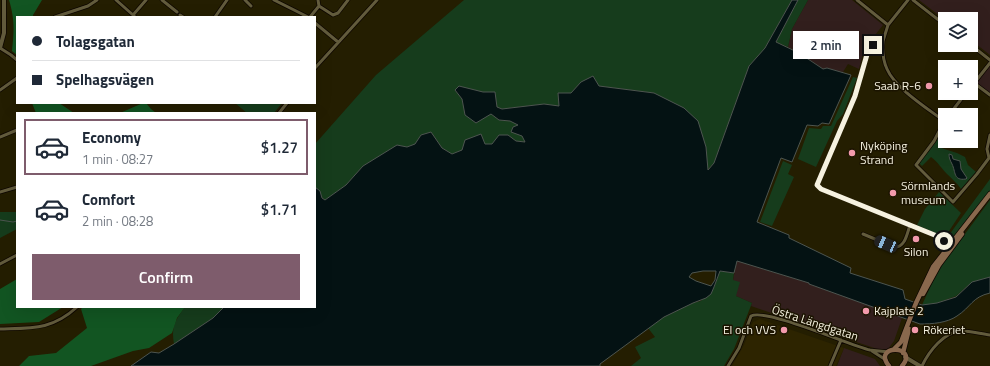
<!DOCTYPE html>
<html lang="en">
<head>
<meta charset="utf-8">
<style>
	:root { --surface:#fff; --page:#f6f6f7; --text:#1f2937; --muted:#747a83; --line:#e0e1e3; --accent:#7e5c6c }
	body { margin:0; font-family:"Titillium Web",sans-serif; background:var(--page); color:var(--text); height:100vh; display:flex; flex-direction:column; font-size:15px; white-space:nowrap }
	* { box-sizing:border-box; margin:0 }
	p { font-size:13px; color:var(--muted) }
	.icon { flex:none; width:22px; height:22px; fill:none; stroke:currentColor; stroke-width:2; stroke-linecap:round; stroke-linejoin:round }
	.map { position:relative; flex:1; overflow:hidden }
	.side { position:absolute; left:16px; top:112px; width:300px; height:196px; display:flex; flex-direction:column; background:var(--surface); border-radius:0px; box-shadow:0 4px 16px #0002 }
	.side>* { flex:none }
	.guide { position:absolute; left:16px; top:16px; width:300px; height:88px; border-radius:0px; box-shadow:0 4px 16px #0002; display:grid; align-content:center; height:88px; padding:0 16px; background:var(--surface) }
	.controls { position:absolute; left:938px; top:12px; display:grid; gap:8px }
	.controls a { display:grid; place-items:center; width:40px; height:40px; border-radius:0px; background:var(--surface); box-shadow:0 4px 16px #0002; font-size:20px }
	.end { position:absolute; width:18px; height:18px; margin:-9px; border:5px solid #f6f2e0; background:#111; box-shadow:0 0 0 2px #111 }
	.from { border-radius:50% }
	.bubble { position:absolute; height:28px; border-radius:0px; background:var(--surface); box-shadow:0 4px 16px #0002; font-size:13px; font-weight:600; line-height:28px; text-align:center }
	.car { position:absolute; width:12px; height:24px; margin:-12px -6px; border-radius:5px; box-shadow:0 0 3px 1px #0007; background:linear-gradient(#222 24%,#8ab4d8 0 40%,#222 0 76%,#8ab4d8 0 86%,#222 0) }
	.guide b { display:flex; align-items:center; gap:14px; height:38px; font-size:15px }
	.guide b+b { border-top:1px solid var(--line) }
	.guide i { width:10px; height:10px; background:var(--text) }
	ul { padding:7px 0 0; list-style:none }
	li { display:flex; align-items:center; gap:12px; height:56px; margin:0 8px 6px; padding:0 8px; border:2px solid transparent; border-radius:0px }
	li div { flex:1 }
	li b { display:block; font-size:15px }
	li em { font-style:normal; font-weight:600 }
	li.current { border-color:var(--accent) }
	li>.icon { width:36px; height:36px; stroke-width:1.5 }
	.primary-button { display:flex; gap:8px; margin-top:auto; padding:8px 16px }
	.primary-button a { flex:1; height:46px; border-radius:0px; background:var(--accent); color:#fff; font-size:16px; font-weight:600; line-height:46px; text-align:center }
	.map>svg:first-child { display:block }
	.commercial { fill:#321f1d }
	.built { fill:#2d2400 }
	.green { fill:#163c1c }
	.forest { fill:#125522 }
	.water { fill:#041213; stroke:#4d5550; fill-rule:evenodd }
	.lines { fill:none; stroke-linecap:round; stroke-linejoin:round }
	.stream { stroke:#4d5550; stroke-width:1 }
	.minor-casing { stroke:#0e0700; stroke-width:4.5 }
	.tertiary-casing { stroke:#0e0700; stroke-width:5.5 }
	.secondary-casing { stroke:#0e0700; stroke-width:6 }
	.minor { stroke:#625b3c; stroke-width:3 }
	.tertiary { stroke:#625b3c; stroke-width:4 }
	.secondary { stroke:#89684d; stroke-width:4.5 }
	.route { stroke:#f6f2e0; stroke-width:5 }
	.poi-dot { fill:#f39aac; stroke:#1b1400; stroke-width:1.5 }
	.labels { text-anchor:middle; stroke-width:3; stroke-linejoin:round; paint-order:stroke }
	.poi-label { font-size:12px; fill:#f6f2e0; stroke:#1b1400; text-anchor:start }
	.street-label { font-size:12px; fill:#f6f2e0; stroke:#1b1400 }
</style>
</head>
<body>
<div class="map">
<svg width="990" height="366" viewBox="0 0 990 366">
	<rect width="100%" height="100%" fill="#241e01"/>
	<path class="commercial" d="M808 0H852L883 25 864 49 859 69 848 64 843 72 823 69 802 55 801 48 797 52 788 47 792 29Z
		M919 0H990V55L971 40V19H945V20Z
		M990 66V93L977 83Z
		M737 261 809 283V284L899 316 902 318 894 341 888 349 880 350 751 306 752 303 736 296 733 280Z
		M844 348 875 359 880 366H837Z"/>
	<path class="built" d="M760 319 844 348 836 366H732L744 345 753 322Z"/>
	<path class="green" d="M464 0H792L765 48 749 66 714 163 707 170 706 147 654 93 599 86 581 82 559 106 544 104 502 109 497 107 494 92H483L459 87 455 90 462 99 465 115 491 114 499 120 510 121 519 125 525 142 516 141 508 135 492 144H484L481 134 462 150 452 154 442 148 431 132 421 135 416 144 363 166 346 185 327 199 325 200C320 197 320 191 315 187V144L376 75Z
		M798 0H808L792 29 788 47 776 42Z
		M853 77 857 78 843 114 837 121 816 167 798 159 809 128 821 129 823 126H831Z
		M235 103H282L274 113H247Z
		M941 135 938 147 957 153 965 157 968 165 976 172 961 189C957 183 952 179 947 174 941 168 938 162 931 157L922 166 919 163Z
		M783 161 792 165 788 174 794 177 772 226 760 222Z
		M990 179V192L969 217 955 237 950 241 948 238 949 235Z
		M939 192 961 213 945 237 917 225 925 209Z
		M990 200V277L972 282 956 296 937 303 922 305 937 272Z
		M0 212H17V229L0 238Z
		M720 271 734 273 733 280 740 282 736 296 752 303 734 349 724 366H631L641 358 635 347 655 337 648 328 664 317 693 303 701 301 714 287Z
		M185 307H224L213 318 174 344C171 328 175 320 185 307Z"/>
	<path class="forest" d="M9 0H42L33 15V17H17V55L12 51C14 31 15 20 9 0Z
		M32 103H59L74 113H36Z
		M143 103H146L151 109 156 113H120Z
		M17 279V307H63L39 322 0 324V289Z
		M83 307H185L177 318 172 333 149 348 133 351 91 366H19L29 356 56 353 87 328 81 309Z"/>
	<path class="water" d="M792 0H798L776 42 797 52 801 48 803 49 801 52 802 55 823 69 827 68 851 75 829 124 822 123 818 126 807 125 792 162 781 158 757 222 789 235V238L851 268 850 273 903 290 905 299 922 305 937 303 956 297 972 282 990 277V293C972 297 971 307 957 316 947 323 932 324 920 324L809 284V283L737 261 734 273 720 271 714 287 711 294 706 298 693 303 664 317 600 364V366H131L151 352 159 353 174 344 213 318 224 307H315V187L320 191 322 198 325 200 346 185 363 166 397 145 407 147 415 144 421 135 431 132 442 148 452 154 462 150 465 140 481 134 485 144H492L499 135H508L516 141 525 142 522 136 511 132 513 127 518 125 510 121 499 120 491 114 476 123 465 115 462 99 455 90 459 86 483 92H495L497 107 502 109 544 104 559 106 558 93H571L581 82 593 76 599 86 654 93 684 108 698 121 706 147 708 170 714 163 749 66 765 48ZM703 271H716L715 280 711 286 696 281 689 277 692 273Z
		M949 154 952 155 953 159 960 161 961 169 967 178 966 179C953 181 956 172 952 164 950 160 949 158 949 154Z"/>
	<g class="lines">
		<path class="stream" d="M0 220 13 222 17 221"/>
		<defs>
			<path id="minor" d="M116 0 133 15
				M162 0 177 12
				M245 0 251 6
				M274 0 308 17
				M318 0 319 6 333 15 338 13 348 0
				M857 0 888 25
				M908 0 888 25 883 41C876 43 873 45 868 51L855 96 817 185 821 189 937 236 951 245
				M913 0 945 25
				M180 15 183 17
				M55 17 88 6 97 0
				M135 17 133 15 146 0
				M215 17 227 0
				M310 17 319 6
				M315 23 338 42
				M883 41C882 51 883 60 887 69 895 88 927 108 944 121
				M971 45 990 60
				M0 48 11 55 17 60
				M315 68 377 0
				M974 83 990 95
				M971 87 990 63
				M0 90 17 78
				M279 113 287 103
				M949 115 966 93
				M945 120 934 141 916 165 953 202 977 174 989 158 987 149 990 135
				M0 137 17 130
				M0 192 17 187
				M863 234 894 247C905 248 907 234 910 225
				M0 264 17 255
				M0 329C32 328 52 330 77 307
				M872 351 886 360
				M728 366 739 348 751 316C766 308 849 345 870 350 876 351 882 351 888 352
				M830 366 841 340
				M922 366C929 351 944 332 961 331 971 331 981 334 990 335"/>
			<path id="tertiary" d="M0 48 4 33V0
				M905 357 920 366"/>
			<path id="secondary" d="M923 294 939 265 962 234
				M894 349 901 342 916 303 933 267 990 194
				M903 353 909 329
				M889 366C871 344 920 345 902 366"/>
		</defs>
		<use href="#minor" class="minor-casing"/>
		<use href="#tertiary" class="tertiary-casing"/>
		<use href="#secondary" class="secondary-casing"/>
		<use href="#minor" class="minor"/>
		<use href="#tertiary" class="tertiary"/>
		<use href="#secondary" class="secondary"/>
	</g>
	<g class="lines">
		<path class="route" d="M873 45 868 51 855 96 817 185 821 189 937 236 944 241"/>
	</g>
	<g class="poi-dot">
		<circle cx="929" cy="86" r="4"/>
		<circle cx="852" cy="153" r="4"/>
		<circle cx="893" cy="193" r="4"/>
		<circle cx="916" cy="239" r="4"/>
		<circle cx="866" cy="311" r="4"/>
		<circle cx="784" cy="330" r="4"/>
		<circle cx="915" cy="330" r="4"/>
	</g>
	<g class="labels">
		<g class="poi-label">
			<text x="921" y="90" text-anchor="end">Saab R-6</text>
			<text x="860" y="150">Nyköping<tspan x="860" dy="14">Strand</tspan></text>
			<text x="901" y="190">Sörmlands<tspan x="901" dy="14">museum</tspan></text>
			<text x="916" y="256" text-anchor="middle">Silon</text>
			<text x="874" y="315">Kajplats 2</text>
			<text x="776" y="334" text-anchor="end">El och VVS</text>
			<text x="923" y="334">Rökeriet</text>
		</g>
		<g class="street-label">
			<text transform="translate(815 323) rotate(18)" y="4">Östra Längdgatan</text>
		</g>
	</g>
</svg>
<div class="controls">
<a><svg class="icon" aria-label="layers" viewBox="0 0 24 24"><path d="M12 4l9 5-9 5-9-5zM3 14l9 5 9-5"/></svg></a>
<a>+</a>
<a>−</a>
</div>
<i class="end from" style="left:944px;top:241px"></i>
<i class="end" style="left:873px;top:45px"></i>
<div class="bubble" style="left:793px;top:31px;width:66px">2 min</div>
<i class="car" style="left:886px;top:244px;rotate:293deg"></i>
<div class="guide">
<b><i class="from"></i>Tolagsgatan</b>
<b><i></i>Spelhagsvägen</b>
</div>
<section class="side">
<ul>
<li class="current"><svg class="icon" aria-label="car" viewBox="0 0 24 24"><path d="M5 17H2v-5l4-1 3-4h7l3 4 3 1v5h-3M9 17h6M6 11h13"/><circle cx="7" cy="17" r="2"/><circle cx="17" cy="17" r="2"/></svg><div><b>Economy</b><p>1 min · 08:27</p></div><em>$1.27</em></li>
<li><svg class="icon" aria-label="car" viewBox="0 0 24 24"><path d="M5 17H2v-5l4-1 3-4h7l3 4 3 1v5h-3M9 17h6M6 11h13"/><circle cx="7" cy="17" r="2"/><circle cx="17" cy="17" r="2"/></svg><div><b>Comfort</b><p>2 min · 08:28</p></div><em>$1.71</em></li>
</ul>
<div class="primary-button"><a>Confirm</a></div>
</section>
</div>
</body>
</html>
